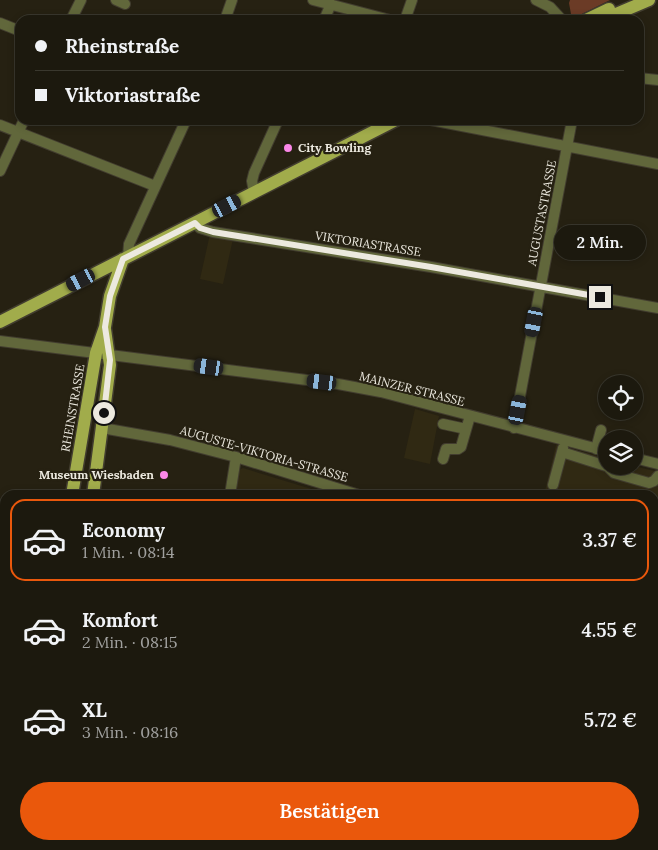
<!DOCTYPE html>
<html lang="de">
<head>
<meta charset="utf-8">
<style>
	:root { --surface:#1c190e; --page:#252217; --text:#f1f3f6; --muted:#a0a09e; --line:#3a382e; --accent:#ea580c }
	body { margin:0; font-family:Lora,serif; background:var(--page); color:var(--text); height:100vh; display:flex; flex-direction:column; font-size:19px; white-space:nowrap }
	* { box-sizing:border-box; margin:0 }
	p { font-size:16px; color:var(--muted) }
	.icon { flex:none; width:28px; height:28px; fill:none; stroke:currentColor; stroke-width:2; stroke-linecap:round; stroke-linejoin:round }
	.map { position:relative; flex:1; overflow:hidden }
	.side { position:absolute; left:0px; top:490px; width:659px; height:360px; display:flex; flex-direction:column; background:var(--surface); border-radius:15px 15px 0 0; box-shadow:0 2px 8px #0003,0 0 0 1px var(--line) }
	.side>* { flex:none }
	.top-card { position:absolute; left:15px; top:15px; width:629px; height:110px; border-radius:15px; box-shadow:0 2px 8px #0003,0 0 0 1px var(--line); display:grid; align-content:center; height:110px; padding:0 20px; background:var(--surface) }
	.controls { position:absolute; left:598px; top:375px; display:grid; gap:10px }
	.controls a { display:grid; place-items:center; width:45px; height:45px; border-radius:50%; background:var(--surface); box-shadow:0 2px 8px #0003,0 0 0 1px var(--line); font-size:25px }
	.end { position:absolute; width:22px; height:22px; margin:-11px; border:6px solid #ece9df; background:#111; box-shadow:0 0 0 2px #111 }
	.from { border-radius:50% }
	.bubble { position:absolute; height:35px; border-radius:18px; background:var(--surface); box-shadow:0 2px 8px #0003,0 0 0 1px var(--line); font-size:16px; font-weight:600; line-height:35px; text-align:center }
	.car { position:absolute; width:15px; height:30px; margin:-15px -8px; border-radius:6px; box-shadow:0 0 4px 1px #0007; background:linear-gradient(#222 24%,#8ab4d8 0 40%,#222 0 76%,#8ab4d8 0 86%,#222 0) }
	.top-card b { display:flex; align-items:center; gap:18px; height:48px; font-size:19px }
	.top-card b+b { border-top:1px solid var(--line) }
	.top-card i { width:12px; height:12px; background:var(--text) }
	ul { padding:9px 0 0; list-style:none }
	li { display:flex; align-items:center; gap:15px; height:82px; margin:0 10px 8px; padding:0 10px; border:2px solid transparent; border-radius:15px }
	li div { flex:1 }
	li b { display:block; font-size:19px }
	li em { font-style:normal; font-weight:600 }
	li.on { border-color:var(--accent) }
	li>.icon { width:45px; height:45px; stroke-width:1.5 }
	.action { display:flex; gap:10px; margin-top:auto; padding:10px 20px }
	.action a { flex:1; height:58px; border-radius:30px; background:var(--accent); color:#fff; font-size:20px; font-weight:600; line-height:58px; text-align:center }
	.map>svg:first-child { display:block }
	.built { fill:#302913 }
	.green { fill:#6b3b26 }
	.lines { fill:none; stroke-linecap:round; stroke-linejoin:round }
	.minor-casing { stroke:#423d2f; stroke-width:12 }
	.major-casing { stroke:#423d2f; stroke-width:15 }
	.minor { stroke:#61673b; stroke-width:10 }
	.major { stroke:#a1ac4b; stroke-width:12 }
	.route { stroke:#ece9df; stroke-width:6 }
	.poi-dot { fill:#fa87e7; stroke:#262112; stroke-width:2 }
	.labels { text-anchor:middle; stroke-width:4.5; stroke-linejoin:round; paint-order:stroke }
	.poi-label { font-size:12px; font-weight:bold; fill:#ece9df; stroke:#262112; text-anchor:start }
	.street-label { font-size:12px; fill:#ece9df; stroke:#262112 }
</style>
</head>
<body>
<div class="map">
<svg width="658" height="850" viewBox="0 0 658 850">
	<rect width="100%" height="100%" fill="#262112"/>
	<path class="built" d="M210 234 233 239 223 284 200 279Z
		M415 409 439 416 430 464 404 458Z
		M556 445 606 458V466H634L658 472V526L654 551V495H544Z
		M243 468 331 495H234L239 470Z"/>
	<path class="green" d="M570 0H610L576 17 571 14 569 3Z
		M654 742 658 744V850H544L545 845H654Z"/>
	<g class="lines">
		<defs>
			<path id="minor" d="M116 0 125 4
				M313 0 390 20
				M536 0 550 7 562 20
				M71 20 81 0
				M225 20 232 0
				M324 20 331 4
				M405 20 412 0
				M0 23 20 31
				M639 78 658 80
				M431 120 658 164
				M0 125 155 186
				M0 171 24 120
				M254 192 252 181 254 173 278 120
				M195 223 200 228 213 232 431 267 658 308
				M128 257 129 244 186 120
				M0 341 338 384 381 392 606 451
				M443 424 466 429
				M102 428 170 440 236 457 359 495
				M514 428 572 120
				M596 449 601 430
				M562 452 606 466
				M634 458 658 464
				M443 459 446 449H458L461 447 470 416
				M607 466 614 473 649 483 654 481 658 476
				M553 485 563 448
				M230 495 236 457
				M654 527 658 528
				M654 605 658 580
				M654 627 658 628
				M654 691 658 696
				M654 732 658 734
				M0 780 5 781
				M396 845 426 850
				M238 850 239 845
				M346 850 347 845
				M468 850 469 845"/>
			<path id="major" d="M586 20 609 9
				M602 20 649 0
				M0 322 396 120
				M72 495 96 353 105 327 110 296 123 259
				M93 495 110 365 105 329
				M0 551 5 552
				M14 850 15 845
				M42 850V845"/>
		</defs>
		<use href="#minor" class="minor-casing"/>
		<use href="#major" class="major-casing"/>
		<use href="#minor" class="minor"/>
		<use href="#major" class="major"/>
	</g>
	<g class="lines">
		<path class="route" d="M104 413 110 360 105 327 110 296 123 259 195 223 200 228 213 232 431 267 600 297"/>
	</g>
	<g class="poi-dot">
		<circle cx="288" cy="148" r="5"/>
		<circle cx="164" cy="475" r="5"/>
	</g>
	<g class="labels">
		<g class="poi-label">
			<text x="298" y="152">City Bowling</text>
			<text x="154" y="479" text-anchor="end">Museum Wiesbaden</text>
		</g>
		<g class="street-label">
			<text transform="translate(542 213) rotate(-79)" y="4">AUGUSTASTRASSE</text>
			<text transform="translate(368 244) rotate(9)" y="4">VIKTORIASTRASSE</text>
			<text transform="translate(412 389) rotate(14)" y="4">MAINZER STRASSE</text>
			<text transform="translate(73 408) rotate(-80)" y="4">RHEINSTRASSE</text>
			<text transform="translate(264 454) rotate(16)" y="4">AUGUSTE-VIKTORIA-STRASSE</text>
		</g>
	</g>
</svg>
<div class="controls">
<a><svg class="icon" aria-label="locate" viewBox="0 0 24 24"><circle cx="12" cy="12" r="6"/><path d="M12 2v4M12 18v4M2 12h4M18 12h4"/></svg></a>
<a><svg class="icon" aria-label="layers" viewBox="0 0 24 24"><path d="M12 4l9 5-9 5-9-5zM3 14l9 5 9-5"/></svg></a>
</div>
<i class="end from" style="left:104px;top:413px"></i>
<i class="end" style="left:600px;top:297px"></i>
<div class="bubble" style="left:554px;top:225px;width:92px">2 Min.</div>
<i class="car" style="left:227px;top:206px;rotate:63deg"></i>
<i class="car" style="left:81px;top:280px;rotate:243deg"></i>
<i class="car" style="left:534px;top:322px;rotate:191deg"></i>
<i class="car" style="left:209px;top:367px;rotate:278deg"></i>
<i class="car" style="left:322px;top:382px;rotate:277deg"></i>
<i class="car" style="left:518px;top:410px;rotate:11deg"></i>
<div class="top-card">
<b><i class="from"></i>Rheinstraße</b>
<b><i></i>Viktoriastraße</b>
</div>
<section class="side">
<ul>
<li class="on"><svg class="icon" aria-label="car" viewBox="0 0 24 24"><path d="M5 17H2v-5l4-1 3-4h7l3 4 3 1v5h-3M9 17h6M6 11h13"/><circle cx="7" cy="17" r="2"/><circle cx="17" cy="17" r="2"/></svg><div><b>Economy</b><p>1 Min. · 08:14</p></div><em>3.37 €</em></li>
<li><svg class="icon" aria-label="car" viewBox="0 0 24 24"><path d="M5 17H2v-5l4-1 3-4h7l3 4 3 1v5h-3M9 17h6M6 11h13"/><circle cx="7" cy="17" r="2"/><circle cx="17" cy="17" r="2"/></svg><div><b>Komfort</b><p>2 Min. · 08:15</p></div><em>4.55 €</em></li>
<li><svg class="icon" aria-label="car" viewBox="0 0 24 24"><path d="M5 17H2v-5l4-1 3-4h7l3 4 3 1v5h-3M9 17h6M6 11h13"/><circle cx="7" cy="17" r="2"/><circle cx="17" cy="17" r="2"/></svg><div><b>XL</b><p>3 Min. · 08:16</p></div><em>5.72 €</em></li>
</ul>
<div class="action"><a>Bestätigen</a></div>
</section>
</div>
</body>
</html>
